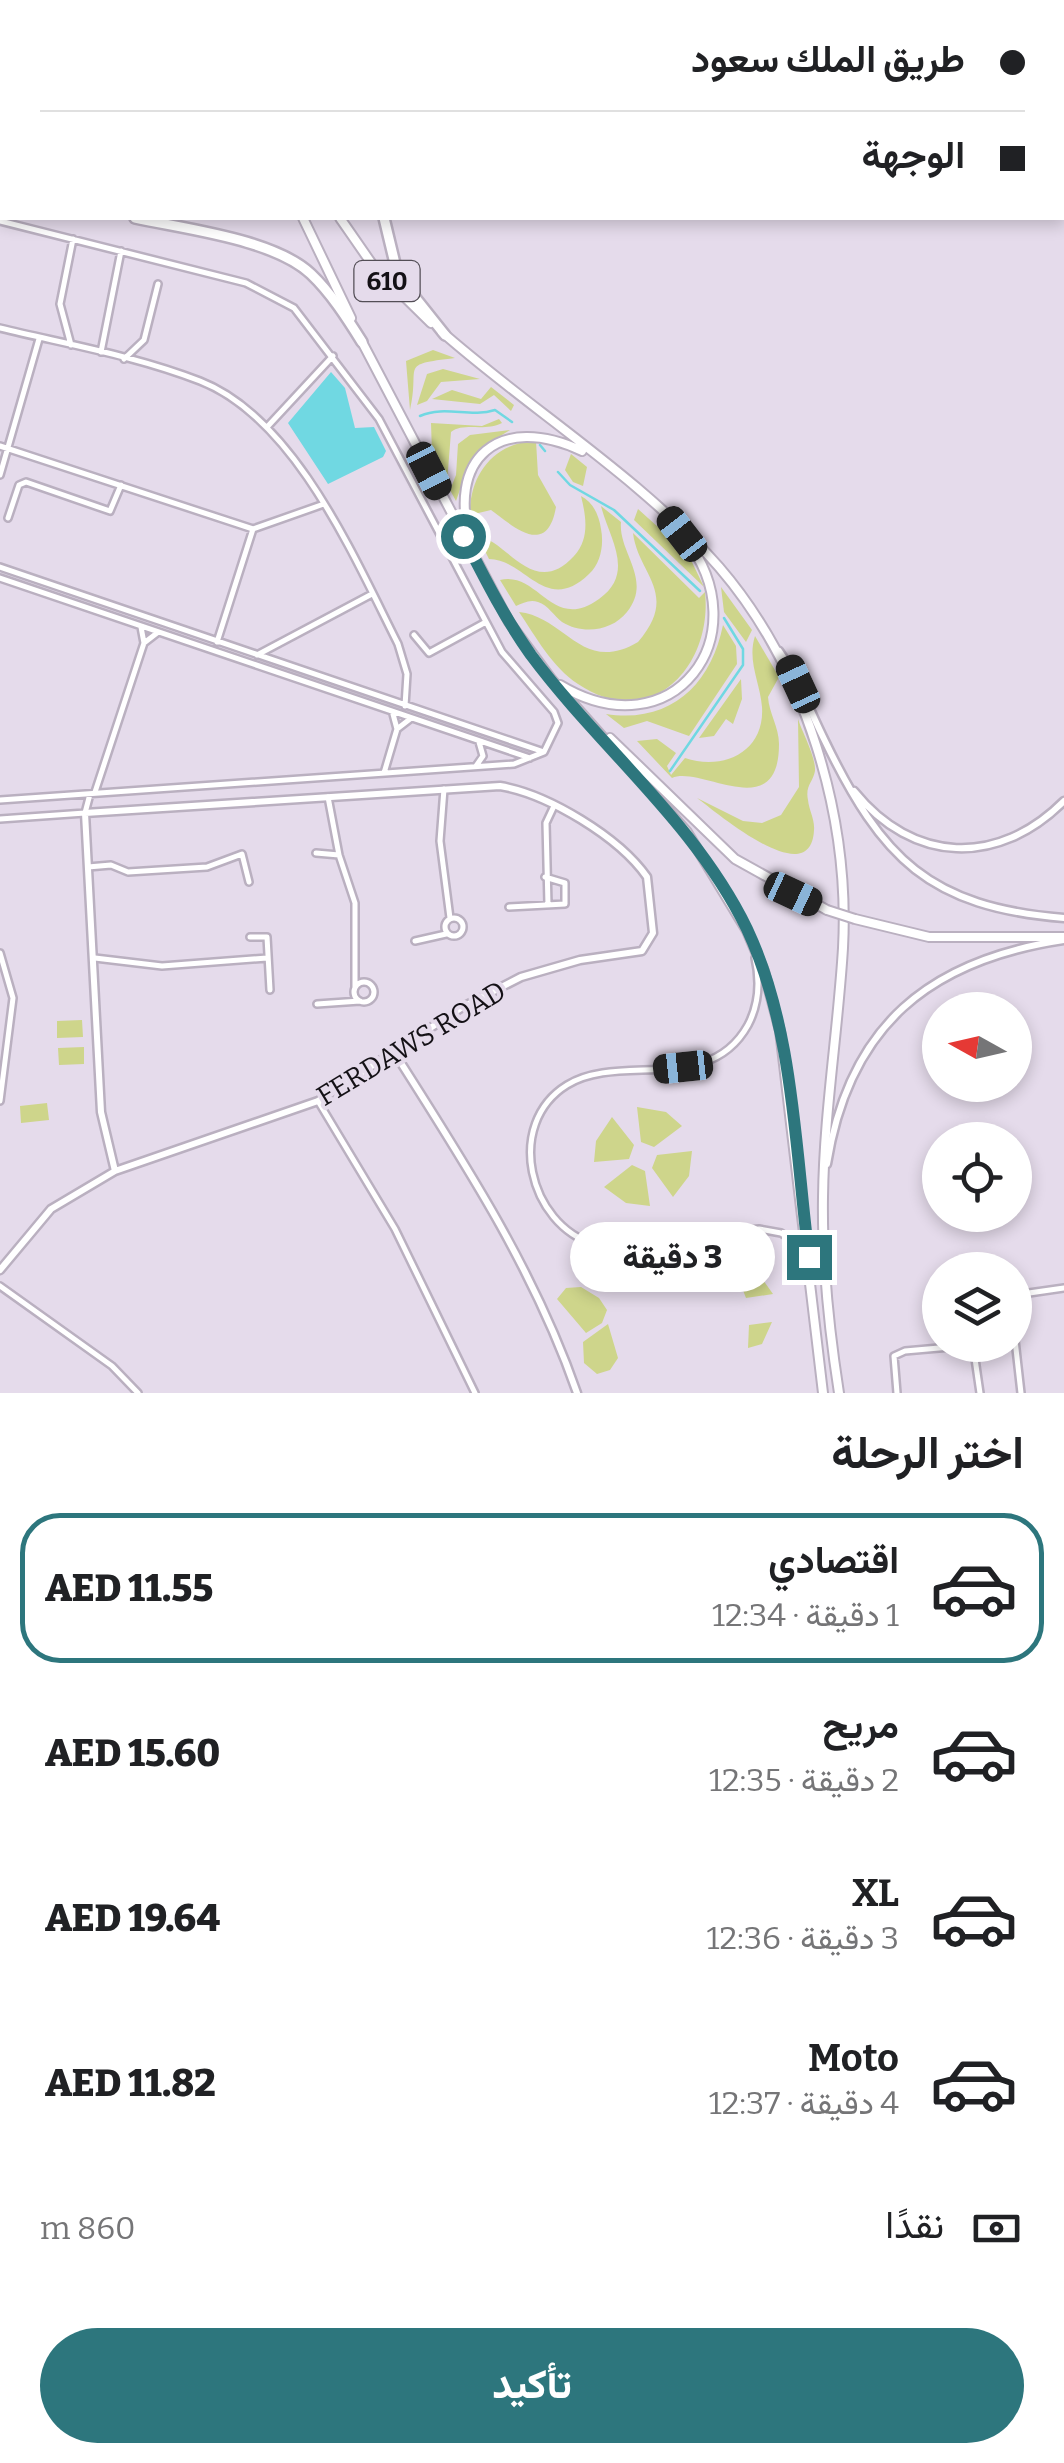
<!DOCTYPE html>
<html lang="ar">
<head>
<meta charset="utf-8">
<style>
	:root { --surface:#fff; --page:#f6f6f6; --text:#202124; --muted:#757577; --line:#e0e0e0; --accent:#2d767d }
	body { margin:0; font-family:Bitter,Vazirmatn,serif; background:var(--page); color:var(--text); direction:rtl; height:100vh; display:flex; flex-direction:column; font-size:38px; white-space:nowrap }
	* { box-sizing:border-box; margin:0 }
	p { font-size:32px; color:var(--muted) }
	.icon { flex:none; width:55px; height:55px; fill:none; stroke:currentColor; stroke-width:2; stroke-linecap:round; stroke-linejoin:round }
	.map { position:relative; height:1393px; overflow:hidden; direction:ltr }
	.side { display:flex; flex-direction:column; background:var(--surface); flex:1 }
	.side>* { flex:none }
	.top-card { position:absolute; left:0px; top:0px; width:1065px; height:220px; box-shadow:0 5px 15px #0003; direction:rtl; display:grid; align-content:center; height:220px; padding:0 40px; background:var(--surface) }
	.needle { width:65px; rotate:278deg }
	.buttons { position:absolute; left:922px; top:992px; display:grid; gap:20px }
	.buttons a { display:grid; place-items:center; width:110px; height:110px; border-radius:50%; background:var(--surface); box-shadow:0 5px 15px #0003; font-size:50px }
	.end { position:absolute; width:45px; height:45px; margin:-22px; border:12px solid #2d767d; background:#fff; box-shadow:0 0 0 5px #fff }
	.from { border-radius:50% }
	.bubble { position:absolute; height:70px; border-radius:35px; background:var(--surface); box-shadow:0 5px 15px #0003; font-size:32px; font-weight:800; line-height:70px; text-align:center; direction:rtl }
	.car { position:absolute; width:30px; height:60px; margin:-30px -15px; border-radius:12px; box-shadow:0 0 8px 2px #0007; background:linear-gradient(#222 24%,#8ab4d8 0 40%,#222 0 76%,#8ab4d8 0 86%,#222 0) }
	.top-card b { display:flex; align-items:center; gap:35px; height:95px; font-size:38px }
	.top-card b+b { border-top:2px solid var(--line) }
	.top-card i { width:25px; height:25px; background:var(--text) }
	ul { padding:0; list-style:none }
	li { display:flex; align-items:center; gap:30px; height:150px; margin:0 20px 15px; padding:0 20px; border:5px solid transparent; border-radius:40px }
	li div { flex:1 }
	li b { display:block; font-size:38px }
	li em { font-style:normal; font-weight:800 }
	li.active { border-color:var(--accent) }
	li>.icon { width:90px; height:90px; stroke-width:1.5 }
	h2 { padding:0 40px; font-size:45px; line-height:120px }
	.pay { display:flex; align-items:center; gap:25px; height:110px; padding:0 40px; font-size:38px }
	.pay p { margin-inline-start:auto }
	.cta { display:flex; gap:20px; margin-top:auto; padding:20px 40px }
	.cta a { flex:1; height:115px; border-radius:60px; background:var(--accent); color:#fff; font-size:40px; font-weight:800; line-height:115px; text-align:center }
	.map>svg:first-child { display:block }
	.green { fill:#ced58b }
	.water { fill:#70d8e2 }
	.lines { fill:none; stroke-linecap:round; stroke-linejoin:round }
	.stream { stroke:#70d8e2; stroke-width:2.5 }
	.minor-casing { stroke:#bab0c0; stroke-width:10 }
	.tertiary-casing { stroke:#bab0c0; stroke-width:11 }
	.primary-casing { stroke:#bab0c0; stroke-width:12 }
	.motorway-casing { stroke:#bab0c0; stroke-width:14 }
	.minor { stroke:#fff; stroke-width:5 }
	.tertiary { stroke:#fff; stroke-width:6 }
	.primary { stroke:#fff; stroke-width:8 }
	.motorway { stroke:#fff; stroke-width:9 }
	.primary-bridge-casing { stroke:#bab0c0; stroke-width:12; stroke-linecap:butt }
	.primary-bridge { stroke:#fff; stroke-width:8 }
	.route { stroke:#2d767d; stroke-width:12 }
	.labels { text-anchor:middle; stroke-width:8; stroke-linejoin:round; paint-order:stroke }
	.shield { fill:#e5dbeb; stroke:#534e56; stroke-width:2.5 }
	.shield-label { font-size:25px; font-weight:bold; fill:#141116 }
	.street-label { font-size:28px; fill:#141116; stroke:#e5dbeb }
</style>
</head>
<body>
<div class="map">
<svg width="1064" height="1393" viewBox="0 0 1064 1393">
	<rect width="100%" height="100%" fill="#e5dbeb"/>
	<path class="green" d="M433 350 455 358C397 365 421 364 410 410L406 361Z
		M443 369 480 379 441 382 427 401 417 405 427 374Z
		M491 387 514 405 511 411 494 395 480 404 432 399 452 390 481 399Z
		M499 419 502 423C484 432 464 422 451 432L447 483 432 453 431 423 482 426Z
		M510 430 484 446 470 461 456 501 450 490 456 475 458 444 470 435Z
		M536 441 538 475 556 507C547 559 512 525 491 510L470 515C469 475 494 442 536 441Z
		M571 454 587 467 583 486 573 482 565 470Z
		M581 496C593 502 599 515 601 529 604 544 601 563 589 574 546 616 525 559 489 559L478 537C505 537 533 601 574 556 590 539 586 516 581 496Z
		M601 506 621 522C618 553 653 579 627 612 612 631 583 635 562 622 554 616 548 605 538 602 530 599 523 603 516 606L500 580C539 571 552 633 599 599 636 573 609 538 601 506Z
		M638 509 688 554 704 587 634 520Z
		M633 533 699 598 705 592C713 667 650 733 578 684 552 667 536 637 519 612 566 617 582 675 638 642 680 593 638 575 633 533Z
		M721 587 752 630 746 642 724 612Z
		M723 625 736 646 737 664 689 736 647 721 624 728 606 714C670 724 711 685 723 625Z
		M755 636 779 677 768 697C769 713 779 727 779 744 779 826 701 765 672 778L637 741 657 739 676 753 667 766 671 775 685 758C723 771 765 752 762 707 760 682 747 661 755 636Z
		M741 679 742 699 733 724 726 719 714 736 699 738Z
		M798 719C802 732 816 757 815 771 813 782 805 786 808 800 809 810 815 820 814 830 811 894 715 811 697 798L743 821 762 823 781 815 799 787Z
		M82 1020 83 1037 57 1038V1021Z
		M84 1047V1064L59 1065 58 1048Z
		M47 1103 49 1120 21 1123 20 1106Z
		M637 1107 666 1112 682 1126 654 1147 641 1142Z
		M612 1117 634 1145 629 1159 594 1162 596 1141Z
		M692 1151 689 1176 673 1197 652 1168 657 1155Z
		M632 1165 645 1171 650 1206 626 1203 604 1187Z
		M746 1272 758 1273 773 1294 746 1298 739 1280Z
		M581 1287 599 1298 607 1310 602 1323 586 1333 557 1299 566 1288Z
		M772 1322 762 1344 748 1348 749 1325Z
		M608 1324 618 1358 610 1370 597 1374 584 1363 583 1342Z"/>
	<path class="water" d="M331 372 345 388 355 428 374 427 386 451 383 457 328 484 288 423Z"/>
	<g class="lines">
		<path class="stream" d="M420 416C445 405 470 418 495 410L512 422
			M540 445 545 451
			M558 472 570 485 614 510 700 591
			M670 771 743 665V649L724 618"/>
		<defs>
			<path id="minor" d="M0 221 246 283 294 308 379 419 502 652 554 712 558 723 544 752 514 764 0 800
				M0 328C66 344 136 356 200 381 295 418 354 557 398 644L407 674 405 706
				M71 345 60 304 73 239
				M101 352 121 251
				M124 359 144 340 158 284
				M268 426 333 356
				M0 446 253 529 321 505
				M0 475 39 339
				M8 518 19 485 26 482 110 511 121 485
				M0 567 544 752
				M0 578 530 758
				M141 627 144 643 157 633
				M414 635 429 653 486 622
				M217 642 253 529
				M257 655 372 594
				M393 714 397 729 410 719
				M476 766 483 756 479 742
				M384 773 397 729
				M444 789 440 841 450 918
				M95 792 144 643
				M328 797 339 855 355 903V987
				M0 819 85 813 90 794
				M316 853 339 855
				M88 867 111 865 128 872 207 867 242 854 249 882
				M548 905 546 823 554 806
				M509 907 565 904V883L545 877
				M445 927a9 9 0 1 1 18 0a9 9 0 1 1-18 0Z
				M250 937H267L270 990
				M415 941 446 934
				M0 953 13 998 0 1101
				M95 958 162 966 267 958
				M755 958C760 980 759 1004 748 1025 709 1096 620 1052 567 1085 504 1124 529 1225 594 1244L759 1229 781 1233 804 1247
				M354 992a10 10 0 1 1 20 0a10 10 0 1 1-20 0Z
				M317 1004 360 1001
				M318 1101 395 1229 475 1393
				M0 1286 112 1366 138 1393
				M1015 1295 1064 1288
				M1015 1340 1021 1393
				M897 1393 894 1356 905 1351 973 1345 980 1393"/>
			<path id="tertiary" d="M779 651C798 678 810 711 825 741 882 859 929 907 1064 918
				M854 791C913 864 998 867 1064 801
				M394 1052C464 1162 534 1269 577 1393
				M827 1164C849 1026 929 960 1064 940
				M0 1270 51 1209 115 1171 101 1112 85 813 500 786C548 794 619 837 647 877L653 933 642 951 580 960 521 977 461 1008 318 1101 115 1171"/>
			<path id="primary" d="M197 0 198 2
				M231 0 232 2
				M303 218 351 318
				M340 218 374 267 431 323
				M442 332C532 411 640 477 719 567 806 668 850 816 843 948 838 1031 824 1114 823 1197 822 1262 829 1329 839 1393
				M361 340 509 622 552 680 687 832 747 931 764 971 780 1031 823 1393
				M472 546C444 458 500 412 582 451
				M560 685C673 753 761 635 685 538
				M610 738 735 859 827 910
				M855 919 929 937H1064"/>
			<path id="motorway" d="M191 0 192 2
				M245 0 248 2
				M35 2 40 0
				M59 2 62 0
				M394 2 396 0
				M427 2 428 0
				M0 24 2 23
				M0 182 2 183
				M135 218C184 229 274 239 311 274 331 293 347 318 362 342
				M384 218 398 276 445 335"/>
		</defs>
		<use href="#minor" class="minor-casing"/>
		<use href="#tertiary" class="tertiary-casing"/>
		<use href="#primary" class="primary-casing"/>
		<use href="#motorway" class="motorway-casing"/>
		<use href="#minor" class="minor"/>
		<use href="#tertiary" class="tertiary"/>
		<use href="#primary" class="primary"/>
		<use href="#motorway" class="motorway"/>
		<defs>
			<path id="primary-bridge" d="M827 910 855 919"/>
		</defs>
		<use href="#primary-bridge" class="primary-bridge-casing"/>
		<use href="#primary-bridge" class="primary-bridge"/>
	</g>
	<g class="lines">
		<path class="route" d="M463 536C484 577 504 617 531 655 601 749 695 822 747 929 794 1029 795 1149 809 1257"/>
	</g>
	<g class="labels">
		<rect class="shield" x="354.5" y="261" width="65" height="40" rx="8"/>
		<g class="shield-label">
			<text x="387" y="290">610</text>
		</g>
		<g class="street-label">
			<text transform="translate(411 1043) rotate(-31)" y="10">FERDAWS ROAD</text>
		</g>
	</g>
</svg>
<div class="buttons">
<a><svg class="needle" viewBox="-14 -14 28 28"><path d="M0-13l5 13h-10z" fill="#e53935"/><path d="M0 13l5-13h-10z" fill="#757577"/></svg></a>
<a><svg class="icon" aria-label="locate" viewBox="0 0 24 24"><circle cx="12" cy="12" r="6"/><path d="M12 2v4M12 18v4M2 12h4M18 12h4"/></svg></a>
<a><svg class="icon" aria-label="layers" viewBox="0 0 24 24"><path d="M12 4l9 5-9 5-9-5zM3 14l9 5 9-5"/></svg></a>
</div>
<i class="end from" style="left:463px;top:536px"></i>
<i class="end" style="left:809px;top:1257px"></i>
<div class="bubble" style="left:570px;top:1222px;width:205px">3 دقيقة</div>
<i class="car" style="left:429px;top:471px;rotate:153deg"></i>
<i class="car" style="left:682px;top:534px;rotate:322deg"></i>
<i class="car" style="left:798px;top:684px;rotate:335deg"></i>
<i class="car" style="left:793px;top:894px;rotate:115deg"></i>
<i class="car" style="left:683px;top:1067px;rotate:264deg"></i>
<div class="top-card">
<b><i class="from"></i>طريق الملك سعود</b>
<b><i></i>الوجهة</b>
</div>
</div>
<section class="side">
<h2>اختر الرحلة</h2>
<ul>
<li class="active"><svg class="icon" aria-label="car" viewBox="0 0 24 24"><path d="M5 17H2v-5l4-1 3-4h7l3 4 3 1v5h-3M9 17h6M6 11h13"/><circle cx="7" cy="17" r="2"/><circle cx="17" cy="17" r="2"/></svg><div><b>اقتصادي</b><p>1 دقيقة · 12:34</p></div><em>AED 11.55</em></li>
<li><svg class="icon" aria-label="car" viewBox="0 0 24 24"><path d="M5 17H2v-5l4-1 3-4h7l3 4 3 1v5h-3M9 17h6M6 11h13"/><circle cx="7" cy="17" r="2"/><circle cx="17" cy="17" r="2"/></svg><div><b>مريح</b><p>2 دقيقة · 12:35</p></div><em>AED 15.60</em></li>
<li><svg class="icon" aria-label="car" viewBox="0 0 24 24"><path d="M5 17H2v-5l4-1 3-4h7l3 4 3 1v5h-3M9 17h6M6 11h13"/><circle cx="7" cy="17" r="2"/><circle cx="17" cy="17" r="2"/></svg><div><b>XL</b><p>3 دقيقة · 12:36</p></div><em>AED 19.64</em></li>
<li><svg class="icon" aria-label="car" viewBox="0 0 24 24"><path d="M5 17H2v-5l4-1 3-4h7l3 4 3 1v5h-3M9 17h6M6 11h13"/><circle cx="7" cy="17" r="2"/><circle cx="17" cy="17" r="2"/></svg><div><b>Moto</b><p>4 دقيقة · 12:37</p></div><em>AED 11.82</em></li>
</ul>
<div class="pay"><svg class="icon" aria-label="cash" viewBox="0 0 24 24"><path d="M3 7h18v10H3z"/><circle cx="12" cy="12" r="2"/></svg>نقدًا<p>860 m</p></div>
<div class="cta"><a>تأكيد</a></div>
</section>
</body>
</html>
